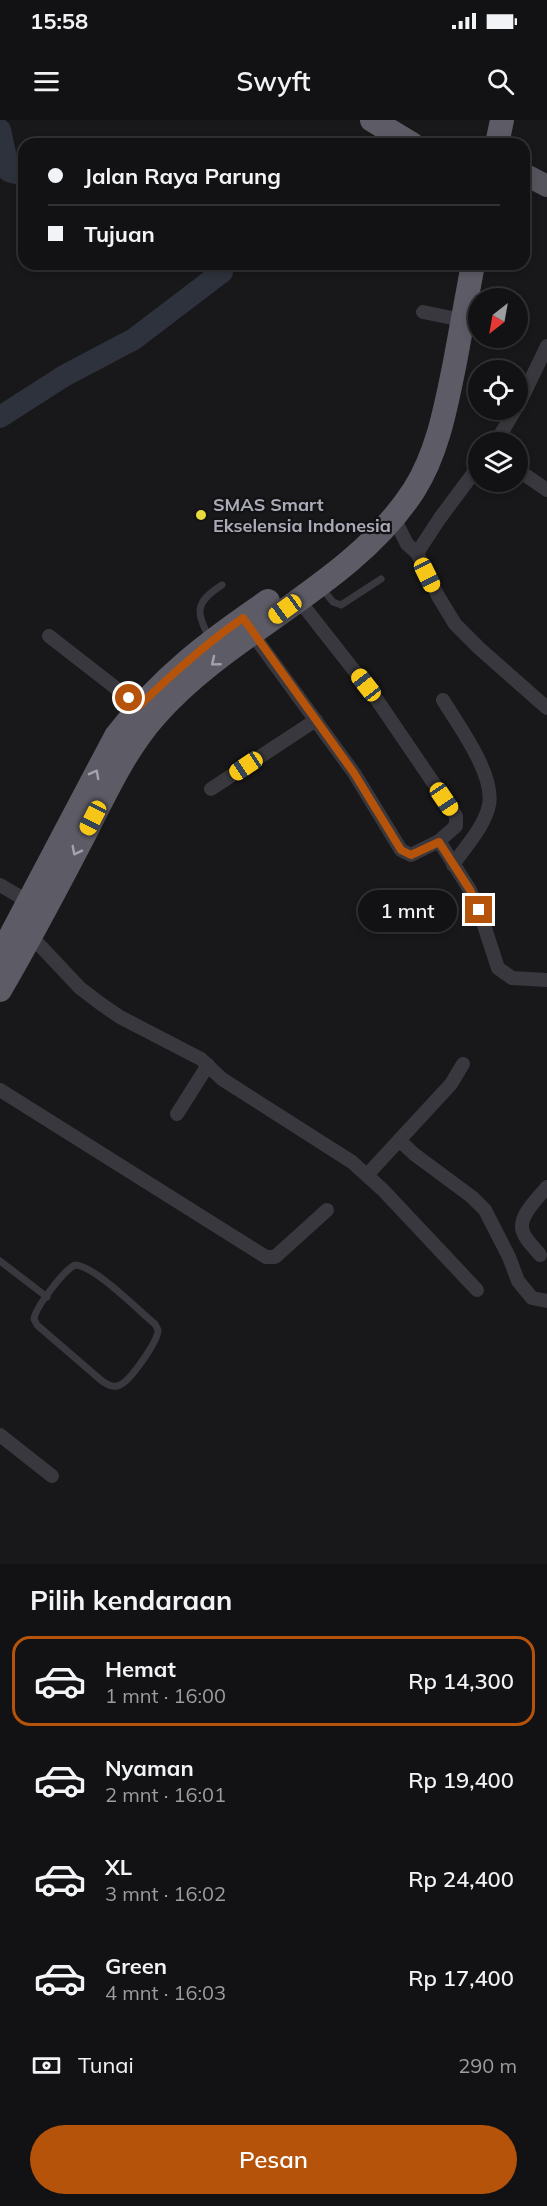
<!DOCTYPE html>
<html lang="id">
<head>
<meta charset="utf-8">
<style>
	:root { --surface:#121113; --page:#1f1f21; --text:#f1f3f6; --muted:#9c9da0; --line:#313133; --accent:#b45309 }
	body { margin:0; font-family:Mulish,sans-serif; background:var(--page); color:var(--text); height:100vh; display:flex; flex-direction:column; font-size:22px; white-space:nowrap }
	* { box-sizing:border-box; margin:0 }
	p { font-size:20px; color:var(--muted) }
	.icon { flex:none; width:33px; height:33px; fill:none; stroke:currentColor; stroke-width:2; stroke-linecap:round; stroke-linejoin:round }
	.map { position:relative; height:1444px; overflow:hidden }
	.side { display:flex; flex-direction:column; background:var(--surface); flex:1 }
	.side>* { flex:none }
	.banner { position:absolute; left:18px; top:18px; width:512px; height:132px; border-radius:18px; box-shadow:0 3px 9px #0003,0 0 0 2px var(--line); display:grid; align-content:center; height:132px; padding:0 30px; background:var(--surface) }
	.needle { width:39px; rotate:211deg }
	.tools { position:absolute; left:468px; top:168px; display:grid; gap:12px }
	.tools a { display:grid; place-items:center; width:60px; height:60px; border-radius:50%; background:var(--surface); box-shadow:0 3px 9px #0003,0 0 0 2px var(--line); font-size:30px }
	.end { position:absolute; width:27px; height:27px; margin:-14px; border:8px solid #b45309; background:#fff; box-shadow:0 0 0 3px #fff }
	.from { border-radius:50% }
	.bubble { position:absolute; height:42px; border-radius:21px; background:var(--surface); box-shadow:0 3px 9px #0003,0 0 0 2px var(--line); font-size:20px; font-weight:600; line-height:42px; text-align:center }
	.car { position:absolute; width:18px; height:36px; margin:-18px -9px; border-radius:8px; box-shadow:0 0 4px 2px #0007; background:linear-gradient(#f5c518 24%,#345 0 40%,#f5c518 0 76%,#345 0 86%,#f5c518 0) }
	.banner b { display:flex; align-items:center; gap:21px; height:57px; font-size:22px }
	.banner b+b { border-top:2px solid var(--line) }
	.banner i { width:15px; height:15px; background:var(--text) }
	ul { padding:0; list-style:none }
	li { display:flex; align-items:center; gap:18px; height:90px; margin:0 12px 9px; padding:0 18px; border:3px solid transparent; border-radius:18px }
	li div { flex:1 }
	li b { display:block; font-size:22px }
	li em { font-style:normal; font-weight:600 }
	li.current { border-color:var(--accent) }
	li>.icon { width:54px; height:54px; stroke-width:1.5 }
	h2 { padding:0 30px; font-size:27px; line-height:72px }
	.pay { display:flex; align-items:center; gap:15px; height:66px; padding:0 30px; font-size:22px }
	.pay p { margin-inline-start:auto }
	.primary-button { display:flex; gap:12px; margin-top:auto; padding:12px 30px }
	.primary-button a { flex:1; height:69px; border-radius:36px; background:var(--accent); color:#fff; font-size:24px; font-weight:600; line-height:69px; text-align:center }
	.status { display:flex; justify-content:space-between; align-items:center; height:42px; padding:0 30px; background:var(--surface); direction:ltr }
	.status svg { height:16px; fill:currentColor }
	header { display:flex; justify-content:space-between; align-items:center; height:78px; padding:0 30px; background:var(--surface); font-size:27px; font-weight:600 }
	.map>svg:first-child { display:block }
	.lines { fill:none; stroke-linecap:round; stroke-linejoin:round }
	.river { stroke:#2e323c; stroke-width:22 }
	.service { stroke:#39383e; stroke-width:7 }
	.minor { stroke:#39383e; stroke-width:14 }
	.primary { stroke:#55545d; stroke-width:22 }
	.trunk { stroke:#5d5c66; stroke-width:24 }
	.oneway { stroke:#a2a3b0 }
	.route { stroke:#b45309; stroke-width:8 }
	.poi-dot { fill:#e9db3f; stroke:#131214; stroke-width:2 }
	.labels { text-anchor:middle; stroke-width:4.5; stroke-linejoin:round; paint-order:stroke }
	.poi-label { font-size:18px; font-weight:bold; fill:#aaabb8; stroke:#131214; text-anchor:start }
</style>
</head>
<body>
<div class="status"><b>15:58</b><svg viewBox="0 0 49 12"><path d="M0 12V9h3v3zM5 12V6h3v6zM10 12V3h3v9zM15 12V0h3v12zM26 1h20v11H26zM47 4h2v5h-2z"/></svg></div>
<header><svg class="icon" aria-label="menu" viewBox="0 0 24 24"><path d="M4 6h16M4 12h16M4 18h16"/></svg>Swyft<svg class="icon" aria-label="search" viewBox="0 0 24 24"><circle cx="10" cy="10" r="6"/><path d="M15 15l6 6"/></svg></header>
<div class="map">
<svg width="547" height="1444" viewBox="0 0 547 1444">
	<rect width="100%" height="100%" fill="#181719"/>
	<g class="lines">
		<path class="river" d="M0 10 9 51 24 55
			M0 297 64 256 134 219 222 152V144"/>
		<path class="service" d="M321 467 333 482 341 485 381 459
			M210 519C196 492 194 483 222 465
			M0 1141 47 1177
			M75 1145C94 1145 139 1191 155 1204L158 1210C158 1221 131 1260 120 1265 113 1268 108 1265 102 1261L37 1205 34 1199C35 1188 64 1150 75 1145Z"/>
		<path class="minor" d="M423 192 452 198
			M518 286 547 226
			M496 322 515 290
			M518 350 547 370
			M394 398 407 424 417 433 438 476 455 504 479 528 547 588
			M417 433 440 398 478 347
			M249 509 354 653 401 730 411 735 439 721 456 706V696L375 577 298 479
			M49 516 139 586
			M443 580C459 606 495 655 489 685 485 706 465 727 453 745
			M211 669 316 600
			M439 721 470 770 479 790 498 848 512 858 547 860
			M0 765 29 782
			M31 816 80 868 101 884 120 897 201 939 222 959 352 1042 383 1070 477 1170
			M0 970 266 1137H275L327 1090
			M177 994 208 945
			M399 1020 414 1034 472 1077 485 1090 509 1137 518 1161 532 1178 547 1181
			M367 1055 451 964 463 944
			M540 1135C535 1128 526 1121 523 1112 517 1097 538 1078 547 1067
			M0 1315 52 1356"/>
		<path class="primary" d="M524 54 547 66"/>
		<path class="trunk" d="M372 0 412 24
			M497 24 502 0
			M0 836 116 616C161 557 208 522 268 481
			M0 870C28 822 54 773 80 723 103 679 123 632 156 595 231 510 352 466 414 370 438 332 446 286 455 242 461 209 467 177 473 144"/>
	</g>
	<defs><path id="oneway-chevron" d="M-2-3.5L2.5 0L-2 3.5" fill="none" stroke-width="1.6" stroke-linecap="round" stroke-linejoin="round" transform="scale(1.5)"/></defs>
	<g class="oneway">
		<use href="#oneway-chevron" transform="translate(215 542) rotate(141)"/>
		<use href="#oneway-chevron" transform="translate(95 654) rotate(-62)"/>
		<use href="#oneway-chevron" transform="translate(76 731) rotate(117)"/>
	</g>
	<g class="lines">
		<path class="route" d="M129 578 139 586C172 554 205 524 243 498L354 653 401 730 411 735 439 722 470 770 479 790"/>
	</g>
	<circle class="poi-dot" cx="201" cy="395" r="6"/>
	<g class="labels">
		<g class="poi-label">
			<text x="213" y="391">SMAS Smart<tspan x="213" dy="21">Ekselensia Indonesia</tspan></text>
		</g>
	</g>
</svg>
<div class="tools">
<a><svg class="needle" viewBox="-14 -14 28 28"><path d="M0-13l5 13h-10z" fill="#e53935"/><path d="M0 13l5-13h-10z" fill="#9c9da0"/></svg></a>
<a><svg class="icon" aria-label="locate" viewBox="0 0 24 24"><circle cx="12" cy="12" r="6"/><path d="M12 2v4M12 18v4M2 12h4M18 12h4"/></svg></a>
<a><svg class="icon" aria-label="layers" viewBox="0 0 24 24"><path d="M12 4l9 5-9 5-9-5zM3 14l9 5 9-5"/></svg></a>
</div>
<i class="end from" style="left:129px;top:578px"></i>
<i class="end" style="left:479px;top:790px"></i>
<div class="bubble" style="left:358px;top:770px;width:99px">1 mnt</div>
<i class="car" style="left:427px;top:455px;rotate:154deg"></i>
<i class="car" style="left:285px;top:489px;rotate:234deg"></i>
<i class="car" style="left:366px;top:565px;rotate:322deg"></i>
<i class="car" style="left:246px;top:646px;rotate:236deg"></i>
<i class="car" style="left:444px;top:679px;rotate:146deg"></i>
<i class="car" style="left:93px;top:698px;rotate:207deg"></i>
<div class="banner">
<b><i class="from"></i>Jalan Raya Parung</b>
<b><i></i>Tujuan</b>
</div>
</div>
<section class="side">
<h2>Pilih kendaraan</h2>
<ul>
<li class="current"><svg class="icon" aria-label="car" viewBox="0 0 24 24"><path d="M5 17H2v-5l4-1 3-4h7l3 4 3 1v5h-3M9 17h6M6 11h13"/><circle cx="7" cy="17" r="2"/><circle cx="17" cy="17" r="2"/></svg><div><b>Hemat</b><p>1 mnt · 16:00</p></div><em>Rp 14,300</em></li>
<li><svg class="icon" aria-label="car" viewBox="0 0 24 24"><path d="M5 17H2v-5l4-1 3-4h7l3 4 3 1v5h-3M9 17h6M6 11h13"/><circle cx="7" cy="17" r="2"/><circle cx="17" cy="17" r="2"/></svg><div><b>Nyaman</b><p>2 mnt · 16:01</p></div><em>Rp 19,400</em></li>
<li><svg class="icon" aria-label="car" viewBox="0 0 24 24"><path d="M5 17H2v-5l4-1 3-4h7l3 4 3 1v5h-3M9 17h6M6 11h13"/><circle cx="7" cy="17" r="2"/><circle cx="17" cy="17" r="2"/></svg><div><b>XL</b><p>3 mnt · 16:02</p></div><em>Rp 24,400</em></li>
<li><svg class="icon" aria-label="car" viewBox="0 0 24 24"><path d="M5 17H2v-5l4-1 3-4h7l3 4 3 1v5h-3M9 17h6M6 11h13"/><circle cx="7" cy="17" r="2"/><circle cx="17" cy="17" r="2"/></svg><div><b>Green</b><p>4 mnt · 16:03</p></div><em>Rp 17,400</em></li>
</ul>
<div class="pay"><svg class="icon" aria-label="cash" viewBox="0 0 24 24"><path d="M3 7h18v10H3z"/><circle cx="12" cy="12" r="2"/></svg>Tunai<p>290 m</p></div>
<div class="primary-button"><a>Pesan</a></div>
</section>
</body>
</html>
